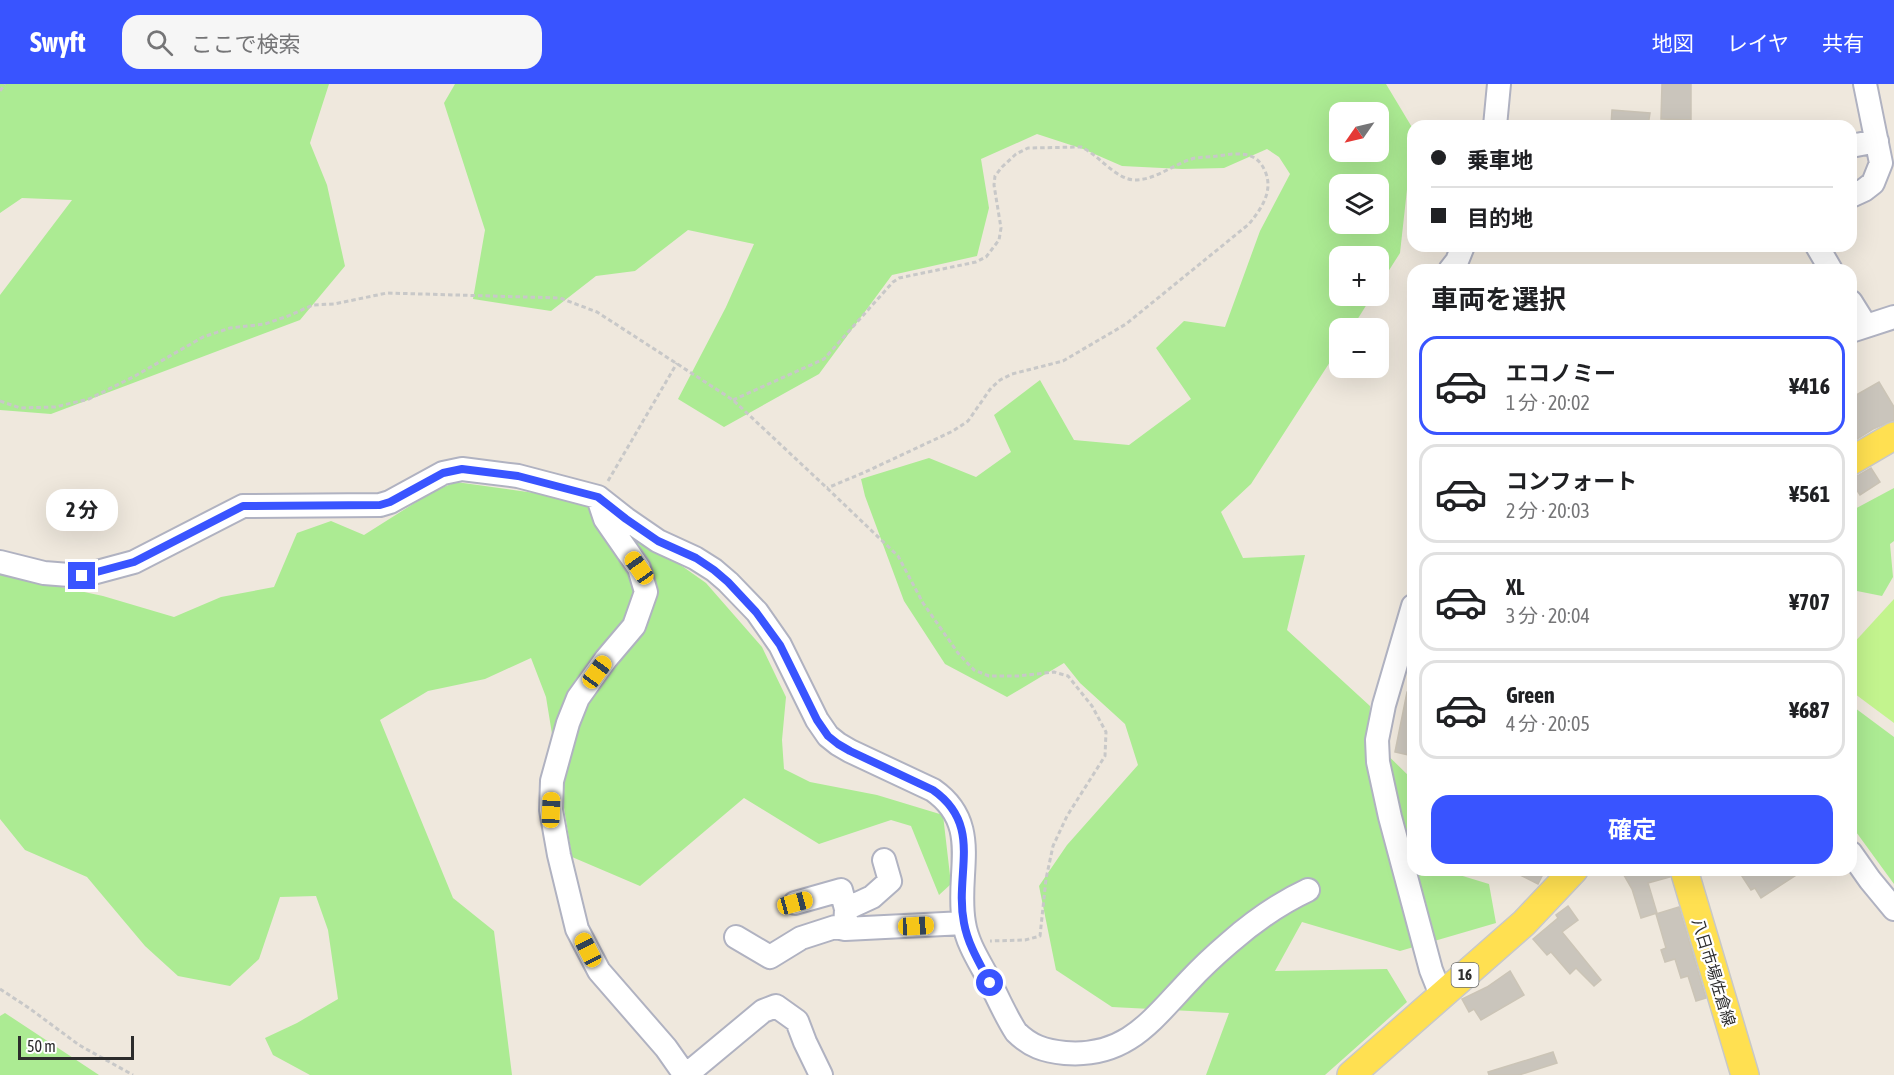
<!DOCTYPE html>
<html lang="ja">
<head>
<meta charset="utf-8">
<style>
	:root { --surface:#fff; --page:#f6f6f6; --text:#202124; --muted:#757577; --line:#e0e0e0; --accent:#3954ff }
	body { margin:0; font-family:"Asap Condensed","Noto Sans JP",sans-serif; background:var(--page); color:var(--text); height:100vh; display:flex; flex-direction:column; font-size:22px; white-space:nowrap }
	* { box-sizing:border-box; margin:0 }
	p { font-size:20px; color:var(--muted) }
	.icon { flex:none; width:33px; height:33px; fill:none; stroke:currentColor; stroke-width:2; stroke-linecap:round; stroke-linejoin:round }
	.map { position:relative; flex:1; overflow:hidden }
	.sheet { position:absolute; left:1407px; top:180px; width:450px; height:612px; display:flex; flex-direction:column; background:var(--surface); border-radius:18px; box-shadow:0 6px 24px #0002 }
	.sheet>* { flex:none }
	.banner { position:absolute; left:1407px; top:36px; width:450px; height:132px; border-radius:18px; box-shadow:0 6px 24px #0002; display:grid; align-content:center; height:132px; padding:0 24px; background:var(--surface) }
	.needle { width:39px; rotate:236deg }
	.controls { position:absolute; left:1329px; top:18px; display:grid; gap:12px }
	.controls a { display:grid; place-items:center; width:60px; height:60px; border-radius:12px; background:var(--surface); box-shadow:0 6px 24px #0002; font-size:30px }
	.scale { position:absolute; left:18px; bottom:15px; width:116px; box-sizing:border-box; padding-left:6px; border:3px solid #2c2c2c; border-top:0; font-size:16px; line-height:21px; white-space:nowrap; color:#2c2c2c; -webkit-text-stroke:4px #fff; paint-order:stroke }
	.end { position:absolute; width:27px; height:27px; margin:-14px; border:8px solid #3954ff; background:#fff; box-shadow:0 0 0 3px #fff }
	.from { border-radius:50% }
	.bubble { position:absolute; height:42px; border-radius:18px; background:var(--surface); box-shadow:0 6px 24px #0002; font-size:20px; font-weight:700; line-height:42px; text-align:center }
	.car { position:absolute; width:18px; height:36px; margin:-18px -9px; border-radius:8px; box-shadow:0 0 4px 2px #0007; background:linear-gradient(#f5c518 24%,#345 0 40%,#f5c518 0 76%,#345 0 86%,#f5c518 0) }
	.banner b { display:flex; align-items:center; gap:21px; height:57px; font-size:22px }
	.banner b+b { border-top:2px solid var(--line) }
	.banner i { width:15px; height:15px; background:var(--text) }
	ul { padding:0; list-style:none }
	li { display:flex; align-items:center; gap:18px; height:99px; margin:0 12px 9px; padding:0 12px; border:3px solid var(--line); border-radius:18px }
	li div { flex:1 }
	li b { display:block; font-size:22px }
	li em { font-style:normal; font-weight:700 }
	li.current { border-color:var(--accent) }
	li>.icon { width:54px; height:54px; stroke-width:1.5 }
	h2 { padding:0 24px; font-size:27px; line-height:72px }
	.button { display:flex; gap:12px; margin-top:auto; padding:12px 24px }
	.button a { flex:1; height:69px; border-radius:18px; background:var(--accent); color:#fff; font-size:24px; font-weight:700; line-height:69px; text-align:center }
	header { display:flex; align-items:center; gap:36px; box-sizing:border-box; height:84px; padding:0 30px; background:var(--accent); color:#fff }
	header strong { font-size:28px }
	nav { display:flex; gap:33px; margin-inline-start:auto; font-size:21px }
	.search { width:420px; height:54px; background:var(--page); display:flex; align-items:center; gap:15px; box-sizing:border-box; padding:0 21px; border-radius:18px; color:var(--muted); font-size:22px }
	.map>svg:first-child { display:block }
	.green { fill:#aceb93; fill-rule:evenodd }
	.pitch { fill:#c3f48e }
	.building { fill:#cac5bc; stroke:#cbc4b6; stroke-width:1.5 }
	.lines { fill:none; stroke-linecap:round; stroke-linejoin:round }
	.minor-casing { stroke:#b0b2c1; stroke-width:26 }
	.major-casing { stroke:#c8c8c8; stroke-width:30 }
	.path { stroke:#c8c8c8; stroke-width:3; stroke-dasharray:4.5 3; stroke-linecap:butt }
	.minor { stroke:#fff; stroke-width:22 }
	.major { stroke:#ffe051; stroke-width:27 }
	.route { stroke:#3954ff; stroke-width:8 }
	.labels { text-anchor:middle; stroke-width:4.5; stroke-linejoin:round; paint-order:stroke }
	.shield { fill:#fff; stroke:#6b6b6b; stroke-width:1.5 }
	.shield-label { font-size:15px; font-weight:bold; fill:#2c2c2c }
	.street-label { font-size:16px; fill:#2c2c2c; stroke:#fff }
</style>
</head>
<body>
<header>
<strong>Swyft</strong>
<div class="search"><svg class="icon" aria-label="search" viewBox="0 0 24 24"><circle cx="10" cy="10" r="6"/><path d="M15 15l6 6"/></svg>ここで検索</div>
<nav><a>地図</a><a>レイヤ</a><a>共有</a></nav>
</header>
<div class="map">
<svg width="1894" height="991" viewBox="0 0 1894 991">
	<rect width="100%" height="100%" fill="#efe8dd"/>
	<path class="green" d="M0 0H329L310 59 327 101 345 182 300 236 51 330 0 326V211L72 116 22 114 0 129Z
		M455 0H1386L1413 45V51L1400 169 1379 202 1378 172H1340V212H1372L1352 244H1340L1339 264 1251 400 1221 428 1243 474 1305 471 1287 546 1370 622 1369 653 1413 696V755L1405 774 1413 786H1443L1489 800 1496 839 1400 867 1302 838 1275 887 1387 885 1407 918 1325 991H1206L1229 929 1112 923 1056 886 1039 802 1067 761 1138 681 1125 640 1080 599 1064 579 1007 613 945 580 904 517 865 412 861 395 929 374 976 393 1011 368 994 331 1040 296 1074 356 1129 361 1191 315 1156 264 1184 237 1225 243 1260 147 1290 90 1279 73 1267 65 1224 84 1182 85 1122 82 1083 65 1037 50 981 75 989 124 977 172 892 191 819 290 724 343 678 315 726 223 754 160 688 146 635 187 596 192 551 227 473 215 485 146 444 19ZM1340 28H1378V68H1340ZM1340 100H1378V140H1340Z
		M456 398 570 414 617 436 706 499 762 563 786 613 782 656 784 685 810 698 877 711 943 731 951 800 939 811 911 742 891 736 819 760 744 714 640 802 572 773 546 613 531 574 485 595 428 607 380 636 453 814 494 847 512 991H310L273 971 265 954 297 939 338 915 328 846 316 812 280 813 259 875 230 902 178 892 145 862 87 793 25 766 0 735V490L103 512 174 533 221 513 274 503 297 449 331 437 364 451 432 408Z
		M1894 404V457L1890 460 1893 493 1882 512 1857 507 1851 511V427Z
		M1851 621 1894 653V800L1851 741Z
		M5 929 99 991H0V932Z"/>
	<path class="pitch" d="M1894 515V639L1851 607V562Z"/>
	<path class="building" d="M1662 0H1691V36L1661 35Z
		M1612 26 1650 29 1648 42H1611Z
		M1879 298 1894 323V336L1873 345 1851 359V314Z
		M1871 384 1880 398 1860 411 1851 397V393L1859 391Z
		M1407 608 1413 609V672L1395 668Z
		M1510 786H1545L1538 800Z
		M1621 786H1669L1670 793 1648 799 1657 829 1641 834 1632 805Z
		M1738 786H1804L1761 814 1755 804 1751 806Z
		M1568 822 1578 836 1562 848 1601 896 1594 902 1576 884 1570 890 1551 868 1547 871 1533 855 1558 834 1556 831Z
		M1679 823 1706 914 1696 917 1688 892 1681 894 1675 875 1665 878 1661 866 1666 864 1656 830Z
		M1510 887 1524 911 1481 936 1474 925 1469 928 1462 915 1487 903Z
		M1553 968 1557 979 1519 991H1489L1488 988Z"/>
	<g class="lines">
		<defs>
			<path id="minor" d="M1495 42 1499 0
				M1851 62 1877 57
				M1851 112 1864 106 1873 99 1881 79 1865 0
				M1817 162 1831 186
				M1450 186 1457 177 1463 162
				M1851 218 1866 242
				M1851 247 1894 233
				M599 417 605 435 639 484 646 508 634 542 606 575 578 614 568 639 552 697 551 726 559 771 577 845 599 887 666 964 685 991
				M0 478 44 489 82 492 134 478 243 422 380 421 390 418 443 389 462 385 518 392 598 413 626 435 658 457 695 474 714 486 728 498 757 528 780 561 817 636 828 652 838 660 850 667 933 706C983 741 955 789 964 839 967 859 979 877 988 894 997 912 1005 931 1016 948 1030 962 1044 967 1065 969 1126 974 1151 937 1189 897 1201 884 1215 871 1229 859 1253 838 1280 819 1308 806
				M1413 522 1384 621 1377 656 1378 678 1390 733 1431 886 1441 911
				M1851 769 1870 796 1894 825
				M795 819 841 806 846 825 845 845
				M846 825 872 813 890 797 884 776
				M736 853 770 873 801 854 835 843 845 845 964 839
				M686 991 763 927 776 922 797 937 805 958 821 991"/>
			<path id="major" d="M1851 377 1894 352
				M1684 786 1745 991
				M1351 991 1524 839 1574 786"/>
		</defs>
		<use href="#minor" class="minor-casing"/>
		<use href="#major" class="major-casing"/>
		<path class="path" d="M0 7 5 0
			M733 316 824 275 893 198 899 194 976 178 986 173 999 156 1001 144 994 101 995 92 1002 83 1016 70 1028 64 1081 63C1098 70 1116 96 1135 96 1156 96 1175 79 1195 74 1203 73 1211 73 1218 72 1237 69 1256 66 1265 87 1274 107 1261 125 1249 140L1126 240 1063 277 1012 290 1000 296 991 304 968 337 953 347 863 389 827 404
			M0 317 20 324 55 323 89 315 135 292 203 253 230 244 265 240 288 232 313 221 334 220 387 209 560 214 597 228 733 316 827 404 898 472 923 519 958 569 974 586 989 592H1018L1054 588 1068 592 1092 622 1106 648 1105 672 1067 732 1053 762 1046 795 1040 852 1025 856 990 857
			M608 397 677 279
			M0 905 29 924 79 961 133 991"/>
		<use href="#minor" class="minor"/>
		<use href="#major" class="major"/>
	</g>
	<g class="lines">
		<path class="route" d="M82 492 134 478 243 422 380 421 390 418 443 389 462 385 518 392 598 413 626 435 658 457 696 474 714 486 728 498 756 528 780 561 817 636 828 652 838 660 850 667 933 706C984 742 954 789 964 839 968 861 980 880 990 899"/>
	</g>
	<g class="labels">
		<rect class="shield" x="1451.5" y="879" width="27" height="24" rx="4.5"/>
		<g class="shield-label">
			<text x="1465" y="896">16</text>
		</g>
		<g class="street-label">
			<text transform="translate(1714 888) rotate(73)" y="6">八日市場佐倉線</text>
		</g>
	</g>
</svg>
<div class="controls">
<a><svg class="needle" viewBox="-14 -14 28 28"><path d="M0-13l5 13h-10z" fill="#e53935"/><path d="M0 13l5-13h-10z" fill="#757577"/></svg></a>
<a><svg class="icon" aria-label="layers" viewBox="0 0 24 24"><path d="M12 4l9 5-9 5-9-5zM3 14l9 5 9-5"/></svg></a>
<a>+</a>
<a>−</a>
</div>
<div class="scale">50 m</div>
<i class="end from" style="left:990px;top:899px"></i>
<i class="end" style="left:82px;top:492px"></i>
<div class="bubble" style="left:46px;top:405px;width:72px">2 分</div>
<i class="car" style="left:639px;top:484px;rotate:325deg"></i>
<i class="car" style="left:597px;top:588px;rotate:36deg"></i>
<i class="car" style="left:551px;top:726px;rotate:2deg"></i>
<i class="car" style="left:795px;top:819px;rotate:75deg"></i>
<i class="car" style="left:916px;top:842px;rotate:87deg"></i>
<i class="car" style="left:588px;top:866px;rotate:333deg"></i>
<div class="banner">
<b><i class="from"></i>乗車地</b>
<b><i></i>目的地</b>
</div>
<section class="sheet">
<h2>車両を選択</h2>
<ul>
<li class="current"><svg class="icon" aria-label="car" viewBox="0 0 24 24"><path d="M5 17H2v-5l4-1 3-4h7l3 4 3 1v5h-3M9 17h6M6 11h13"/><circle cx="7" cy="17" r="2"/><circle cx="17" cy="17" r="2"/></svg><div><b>エコノミー</b><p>1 分 · 20:02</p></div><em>¥416</em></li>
<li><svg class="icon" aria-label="car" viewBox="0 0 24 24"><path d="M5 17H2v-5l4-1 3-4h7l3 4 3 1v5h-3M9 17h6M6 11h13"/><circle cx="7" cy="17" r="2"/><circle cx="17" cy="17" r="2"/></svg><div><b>コンフォート</b><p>2 分 · 20:03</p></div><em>¥561</em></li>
<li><svg class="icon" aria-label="car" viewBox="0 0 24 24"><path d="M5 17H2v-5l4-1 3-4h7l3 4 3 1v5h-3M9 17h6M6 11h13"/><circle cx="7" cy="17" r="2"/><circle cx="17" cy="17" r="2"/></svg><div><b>XL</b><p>3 分 · 20:04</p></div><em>¥707</em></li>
<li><svg class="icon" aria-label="car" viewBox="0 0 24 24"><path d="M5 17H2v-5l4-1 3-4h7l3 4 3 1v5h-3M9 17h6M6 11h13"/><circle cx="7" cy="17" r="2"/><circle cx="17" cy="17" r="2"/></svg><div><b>Green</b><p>4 分 · 20:05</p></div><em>¥687</em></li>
</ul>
<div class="button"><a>確定</a></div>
</section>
</div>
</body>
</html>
